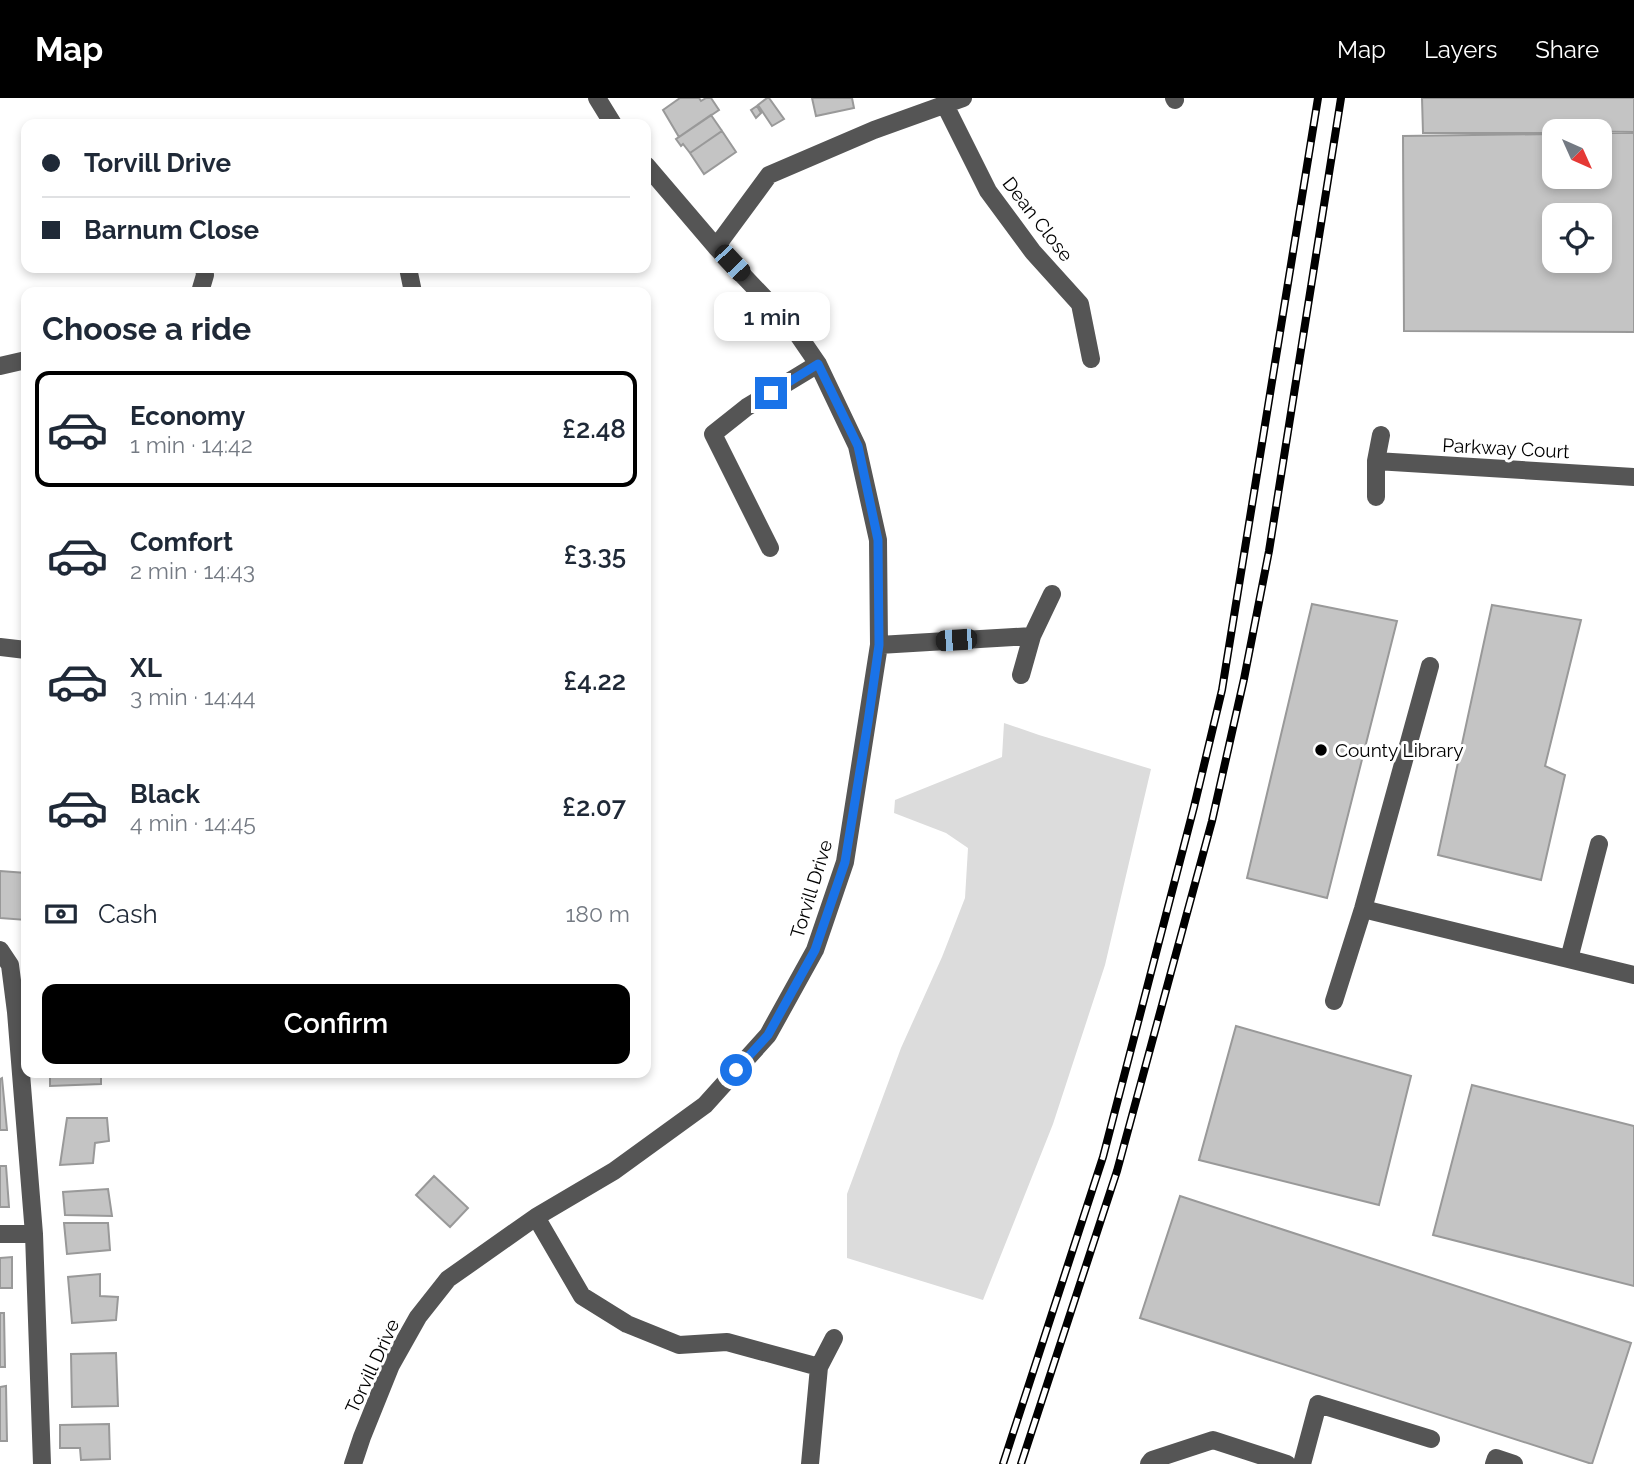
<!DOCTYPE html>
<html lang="en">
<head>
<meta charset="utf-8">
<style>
	:root { --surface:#fff; --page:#f6f6f7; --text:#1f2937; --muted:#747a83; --line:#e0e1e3; --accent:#000 }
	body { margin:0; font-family:Raleway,sans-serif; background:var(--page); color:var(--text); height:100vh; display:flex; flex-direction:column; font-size:26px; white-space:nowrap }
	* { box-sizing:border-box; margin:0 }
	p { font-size:23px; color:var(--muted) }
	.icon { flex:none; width:38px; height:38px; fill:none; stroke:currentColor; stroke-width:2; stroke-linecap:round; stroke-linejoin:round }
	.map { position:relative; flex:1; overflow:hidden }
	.drawer { position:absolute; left:21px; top:189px; width:630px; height:791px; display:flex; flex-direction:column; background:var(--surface); border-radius:14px; box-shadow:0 4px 10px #0003 }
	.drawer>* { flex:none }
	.hud { position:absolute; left:21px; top:21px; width:630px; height:154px; border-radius:14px; box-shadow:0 4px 10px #0003; display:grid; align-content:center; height:154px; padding:0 21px; background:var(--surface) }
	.needle { width:46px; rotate:135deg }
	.tools { position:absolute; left:1542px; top:21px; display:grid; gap:14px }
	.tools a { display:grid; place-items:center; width:70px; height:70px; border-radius:14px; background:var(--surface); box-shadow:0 4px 10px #0003; font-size:35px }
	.end { position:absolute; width:32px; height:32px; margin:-16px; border:9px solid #1a73e8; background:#fff; box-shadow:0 0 0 4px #fff }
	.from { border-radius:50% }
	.bubble { position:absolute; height:49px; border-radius:14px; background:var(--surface); box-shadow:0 4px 10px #0003; font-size:23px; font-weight:600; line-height:49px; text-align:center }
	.car { position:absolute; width:21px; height:42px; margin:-21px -10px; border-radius:9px; box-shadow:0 0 5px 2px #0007; background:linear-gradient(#222 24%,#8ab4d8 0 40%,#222 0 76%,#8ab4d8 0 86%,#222 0) }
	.hud b { display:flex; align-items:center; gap:24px; height:66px; font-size:26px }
	.hud b+b { border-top:2px solid var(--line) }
	.hud i { width:18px; height:18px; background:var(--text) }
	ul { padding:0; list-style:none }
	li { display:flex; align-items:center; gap:21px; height:116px; margin:0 14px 10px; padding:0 7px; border:4px solid transparent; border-radius:14px }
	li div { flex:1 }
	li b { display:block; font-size:26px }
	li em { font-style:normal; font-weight:600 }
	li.selected { border-color:var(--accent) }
	li>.icon { width:63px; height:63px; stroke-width:1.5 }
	h2 { padding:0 21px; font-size:32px; line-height:84px }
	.pay { display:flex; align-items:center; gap:18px; height:77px; padding:0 21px; font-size:26px }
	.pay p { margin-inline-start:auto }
	.primary-button { display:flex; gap:14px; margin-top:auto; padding:14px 21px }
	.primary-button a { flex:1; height:80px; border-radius:14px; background:var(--accent); color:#fff; font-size:28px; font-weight:600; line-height:80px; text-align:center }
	header { display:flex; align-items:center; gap:42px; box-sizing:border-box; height:98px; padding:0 35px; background:var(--accent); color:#fff }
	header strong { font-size:33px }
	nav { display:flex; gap:38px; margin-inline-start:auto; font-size:24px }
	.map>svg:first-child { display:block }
	.green { fill:#dcdcdc }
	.building { fill:#c4c4c4; stroke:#999; stroke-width:2; fill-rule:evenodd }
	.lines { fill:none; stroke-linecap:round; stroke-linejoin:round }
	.minor { stroke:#555; stroke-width:18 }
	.rail-casing { stroke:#000; stroke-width:8 }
	.rail { stroke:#fff; stroke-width:5; stroke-dasharray:16; stroke-linecap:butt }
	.route { stroke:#1a73e8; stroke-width:9 }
	.poi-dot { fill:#000; stroke:#fff; stroke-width:2.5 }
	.labels { text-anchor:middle; stroke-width:6; stroke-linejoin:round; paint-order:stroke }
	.street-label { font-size:19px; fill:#000; stroke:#fff }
	.poi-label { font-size:19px; fill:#000; stroke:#fff; text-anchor:start }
</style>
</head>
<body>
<header>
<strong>Map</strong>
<nav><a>Map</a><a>Layers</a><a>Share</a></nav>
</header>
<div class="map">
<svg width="1634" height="1366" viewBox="0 0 1634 1366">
	<rect width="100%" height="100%" fill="#fff"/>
	<path class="green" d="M1004 625 1039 637 1151 671 1105 867 1053 1026 983 1202 847 1160V1096L901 950 942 859 965 800 968 750 946 735 894 715 895 702 1002 659Z"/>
	<path class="building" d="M680 0H699L701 3 706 0H711L719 12 679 39 663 12Z
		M767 0H769L784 21 772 28 758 7Z
		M812 0H852L854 10 816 18Z
		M1422 0H1634V34L1554 33V35H1423Z
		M757 8 761 15 756 20 751 12Z
		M711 17 722 33 690 55 683 46 681 48 676 41Z
		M722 33 736 54 704 76 690 55Z
		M1600 35H1634V234L1404 233 1403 38 1554 36V79H1600ZM1554 117H1600V163H1554Z
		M1312 506 1397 523 1327 800 1247 780Z
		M1492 507 1581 522 1545 668 1565 677 1541 782 1438 757Z
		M0 773 26 775V822L0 820Z
		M1236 928 1411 978 1379 1107 1199 1062Z
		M50 975H101V986L50 988Z
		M2 980 7 1032H0V981Z
		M1472 987 1634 1028V1188L1433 1137Z
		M67 1020H107L109 1043 95 1045 93 1065 60 1067Z
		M0 1068H6L9 1109H0Z
		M434 1078 468 1110 450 1129 416 1097Z
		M108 1091 112 1118 65 1117 63 1094Z
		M1180 1098 1631 1245 1592 1366 1140 1220Z
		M64 1125H108L110 1152 67 1156Z
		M12 1159V1190H0V1160Z
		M100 1176V1198L118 1199 116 1222 72 1225 68 1179Z
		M0 1215H4L5 1269H0Z
		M116 1255 118 1308 72 1309 71 1256Z
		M6 1288 7 1343H0V1289Z
		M109 1326 110 1361 81 1362 80 1350H60V1327Z"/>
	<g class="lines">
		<path class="minor" d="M597 0 613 26
			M1174 0 1175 2
			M945 7 988 93 1033 154 1080 206 1091 261
			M716 149 769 77 874 32 963 0
			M408 170 413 194
			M200 194 205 177 204 170
			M0 268 26 262
			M1376 363 1634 379
			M1376 399V363L1381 337
			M770 450 713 336 747 309 818 266
			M879 547 1032 538 1052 496
			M0 549 26 552
			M1021 577 1032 538
			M1363 811 1634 877
			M0 852 10 867 16 914 34 1136 42 1366
			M1569 861 1599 746
			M1334 903 1363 811 1430 568
			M536 1119 582 1198 627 1226 679 1247 727 1244 819 1269 834 1240
			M0 1136H34
			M353 1366 362 1339 391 1267 418 1219 448 1181 536 1119 614 1073 705 1007 768 937 815 852 845 764 879 547 878 442 857 348 818 266 794 231 716 149 646 67
			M810 1366 819 1269
			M1149 1366 1152 1362 1213 1342 1287 1366
			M1302 1366 1318 1306 1431 1341
			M1494 1366 1496 1360 1514 1366"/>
		<defs>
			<path id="rail" d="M1003 1366 1103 1059 1194 709 1222 592 1318 0
				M1021 1366 1117 1073 1212 723 1244 581 1269 453 1341 0"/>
		</defs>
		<use href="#rail" class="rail-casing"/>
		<use href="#rail" class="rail"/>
	</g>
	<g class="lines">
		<path class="route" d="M736 972 768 937 815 852 845 764 868 624 879 547 878 442 858 348 818 266 771 295"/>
	</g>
	<circle class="poi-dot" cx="1321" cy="652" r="7"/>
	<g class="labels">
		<g class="street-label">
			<text transform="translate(1038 121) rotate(52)" y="7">Dean Close</text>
			<text transform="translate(1506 350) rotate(3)" y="7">Parkway Court</text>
			<text transform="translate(811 791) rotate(-73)" y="7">Torvill Drive</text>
			<text transform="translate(372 1268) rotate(-65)" y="7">Torvill Drive</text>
		</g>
		<g class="poi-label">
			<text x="1335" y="659">County Library</text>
		</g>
	</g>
</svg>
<div class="tools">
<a><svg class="needle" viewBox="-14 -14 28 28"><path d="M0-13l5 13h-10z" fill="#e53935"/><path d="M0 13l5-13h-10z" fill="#747a83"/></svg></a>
<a><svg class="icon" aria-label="locate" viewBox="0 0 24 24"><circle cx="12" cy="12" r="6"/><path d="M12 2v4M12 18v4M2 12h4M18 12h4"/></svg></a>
</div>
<i class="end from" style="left:736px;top:972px"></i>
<i class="end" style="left:771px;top:295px"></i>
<div class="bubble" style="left:714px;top:194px;width:116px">1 min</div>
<i class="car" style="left:732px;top:165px;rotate:137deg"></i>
<i class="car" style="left:956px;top:542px;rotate:266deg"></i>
<div class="hud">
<b><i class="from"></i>Torvill Drive</b>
<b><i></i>Barnum Close</b>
</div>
<section class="drawer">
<h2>Choose a ride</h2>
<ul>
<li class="selected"><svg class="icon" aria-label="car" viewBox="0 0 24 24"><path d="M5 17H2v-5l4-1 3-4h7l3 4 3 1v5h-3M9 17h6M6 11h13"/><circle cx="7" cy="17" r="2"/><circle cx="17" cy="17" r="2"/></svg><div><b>Economy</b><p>1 min · 14:42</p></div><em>£2.48</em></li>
<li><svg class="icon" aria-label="car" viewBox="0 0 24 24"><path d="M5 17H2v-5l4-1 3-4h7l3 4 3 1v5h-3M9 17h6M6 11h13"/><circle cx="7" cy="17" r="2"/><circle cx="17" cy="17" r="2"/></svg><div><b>Comfort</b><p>2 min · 14:43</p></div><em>£3.35</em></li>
<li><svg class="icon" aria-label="car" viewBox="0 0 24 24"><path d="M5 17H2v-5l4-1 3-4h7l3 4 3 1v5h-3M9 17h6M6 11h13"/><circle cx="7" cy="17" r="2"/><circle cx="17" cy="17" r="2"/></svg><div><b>XL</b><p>3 min · 14:44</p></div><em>£4.22</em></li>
<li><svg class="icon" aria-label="car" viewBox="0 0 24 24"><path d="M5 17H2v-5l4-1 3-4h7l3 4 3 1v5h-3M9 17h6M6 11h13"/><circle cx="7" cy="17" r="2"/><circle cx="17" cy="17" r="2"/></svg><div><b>Black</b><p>4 min · 14:45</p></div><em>£2.07</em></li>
</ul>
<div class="pay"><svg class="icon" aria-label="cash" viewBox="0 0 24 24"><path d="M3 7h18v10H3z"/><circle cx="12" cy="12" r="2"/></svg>Cash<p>180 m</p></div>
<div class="primary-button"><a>Confirm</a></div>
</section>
</div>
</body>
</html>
